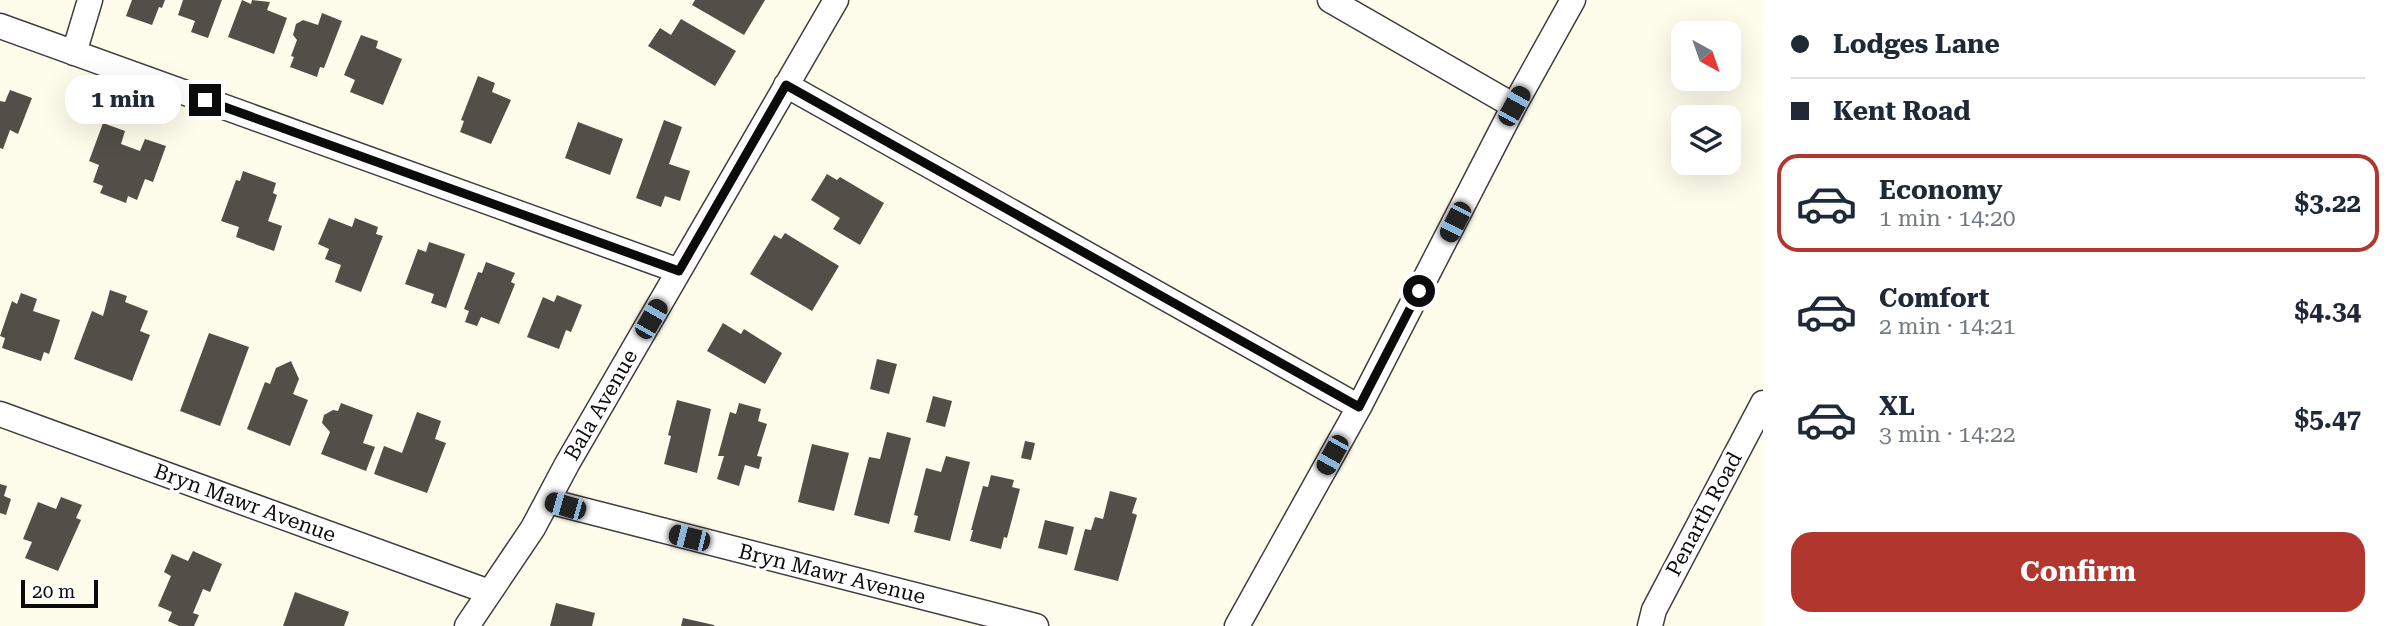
<!DOCTYPE html>
<html lang="en">
<head>
<meta charset="utf-8">
<style>
	:root { --surface:#fff; --page:#f2f2f3; --text:#1f2937; --muted:#747a83; --line:#e0e1e3; --accent:#b1362d }
	body { margin:0; font-family:"Roboto Serif",serif; background:var(--page); color:var(--text); height:100vh; display:flex; flex-direction:column; font-size:26px; white-space:nowrap }
	* { box-sizing:border-box; margin:0 }
	p { font-size:23px; color:var(--muted) }
	.icon { flex:none; width:38px; height:38px; fill:none; stroke:currentColor; stroke-width:2; stroke-linecap:round; stroke-linejoin:round }
	.map { position:relative; flex:1; overflow:hidden }
	.drawer { display:flex; flex-direction:column; background:var(--surface); width:630px }
	.drawer>* { flex:none }
	.hud { display:grid; align-content:center; height:154px; padding:0 28px; background:var(--surface) }
	.needle { width:46px; rotate:140deg }
	.buttons { position:absolute; left:1671px; top:21px; display:grid; gap:14px }
	.buttons a { display:grid; place-items:center; width:70px; height:70px; border-radius:14px; background:var(--surface); box-shadow:0 7px 28px #0002; font-size:35px }
	.scale { position:absolute; left:21px; bottom:18px; width:77px; box-sizing:border-box; padding-left:7px; border:4px solid #0b0b0b; border-top:0; font-size:19px; line-height:24px; white-space:nowrap; color:#0b0b0b; -webkit-text-stroke:5px #fff; paint-order:stroke }
	.end { position:absolute; width:32px; height:32px; margin:-16px; border:9px solid #0b0b0b; background:#fff; box-shadow:0 0 0 4px #fff }
	.from { border-radius:50% }
	.bubble { position:absolute; height:49px; border-radius:21px; background:var(--surface); box-shadow:0 7px 28px #0002; font-size:23px; font-weight:700; line-height:49px; text-align:center }
	.car { position:absolute; width:21px; height:42px; margin:-21px -10px; border-radius:9px; box-shadow:0 0 5px 2px #0007; background:linear-gradient(#222 24%,#8ab4d8 0 40%,#222 0 76%,#8ab4d8 0 86%,#222 0) }
	.hud b { display:flex; align-items:center; gap:24px; height:66px; font-size:26px }
	.hud b+b { border-top:2px solid var(--line) }
	.hud i { width:18px; height:18px; background:var(--text) }
	ul { padding:0; list-style:none }
	li { display:flex; align-items:center; gap:21px; height:98px; margin:0 14px 10px; padding:0 14px; border:4px solid transparent; border-radius:21px }
	li div { flex:1 }
	li b { display:block; font-size:26px }
	li em { font-style:normal; font-weight:700 }
	li.active { border-color:var(--accent) }
	li>.icon { width:63px; height:63px; stroke-width:1.5 }
	.action { display:flex; gap:14px; margin-top:auto; padding:14px 28px }
	.action a { flex:1; height:80px; border-radius:21px; background:var(--accent); color:#fff; font-size:28px; font-weight:700; line-height:80px; text-align:center }
	main { display:flex; flex:1; min-height:0 }
	.map>svg:first-child { display:block }
	.building { fill:#534e48 }
	.lines { fill:none; stroke-linecap:round; stroke-linejoin:round }
	.minor-casing { stroke:#3e3e3e; stroke-width:27 }
	.minor { stroke:#fff; stroke-width:24 }
	.route { stroke:#0b0b0b; stroke-width:9 }
	.labels { text-anchor:middle; stroke-width:7; stroke-linejoin:round; paint-order:stroke }
	.street-label { font-size:21px; fill:#0b0b0b; stroke:#fff }
</style>
</head>
<body>
<main>
<div class="map">
<svg width="1763" height="626" viewBox="0 0 1763 626">
	<rect width="100%" height="100%" fill="#fefceb"/>
	<path class="building" d="M132 0H165L162 8 159 7 152 25 126 16Z
		M183 0H222L208 38 191 32 195 21 178 15Z
		M242 0 251 4 252 0 270 2 267 10 287 18 274 54 228 37Z
		M695 0H765L744 35 692 5Z
		M322 13 342 21 324 68 320 67 317 77 290 67 294 57 291 56 297 40 293 35 296 24 303 20 318 25Z
		M681 19 736 51 715 86 648 46 660 28 671 35Z
		M361 35 378 41 376 48 402 59 383 105 350 92 355 80 344 75Z
		M478 76 495 83 492 92 511 100 491 144 460 132 464 121 461 120Z
		M10 90 32 98 18 134 10 130 3 149 0 148V101L5 102Z
		M664 120 682 127 669 164 690 171 680 201 665 196 661 207 636 198Z
		M578 122 623 139 610 175 565 158Z
		M103 123 125 131 121 144 140 151 145 139 166 146 153 182 145 179 137 200 128 196 126 203 100 193 103 186 93 182 99 165 89 161Z
		M243 171 276 183 273 193 277 195 268 221 282 226 274 251 236 237 239 227 221 221 236 180 240 181Z
		M827 174 837 180 840 177 884 203 860 245 833 229 840 218 811 200Z
		M329 218 352 227 355 218 378 227 376 234 383 236 361 292 335 282 341 265 325 259 329 249 318 244Z
		M785 233 839 266 812 311 750 274 774 235 781 239Z
		M429 242 465 254 446 308 431 303 434 294 405 284 418 249 426 252Z
		M486 262 515 273 511 282 515 284 499 324 481 317 477 326 465 322 469 311 464 309 478 272 482 273Z
		M110 290 127 296 125 302 148 311 140 331 150 335 132 381 74 359 92 311 103 316Z
		M21 293 37 299 33 311 60 320 49 354 44 352 41 361 2 348 5 338 0 336 12 301 17 304Z
		M557 295 582 305 571 332 566 330 559 349 527 337 543 297 554 302Z
		M723 323 741 334 744 329 782 353 765 384 707 351Z
		M209 333 249 347 220 426 180 411Z
		M877 359 897 364 889 394 870 389Z
		M291 361 299 379 293 394 308 400 290 446 247 429 265 382 270 384 276 368Z
		M933 396 952 401 945 427 926 422Z
		M677 400 711 409 697 473 664 464 671 436 668 435Z
		M341 403 373 415 363 443 375 447 366 471 321 454 330 432 322 423 324 415 333 410 338 411Z
		M739 403 761 409 758 421 767 424 757 456 762 457 759 469 745 465 739 486 717 479 724 456H718L730 412 736 414Z
		M417 412 441 421 435 439 446 443 427 493 374 474 384 446 402 453Z
		M887 432 911 438 889 524 854 515 869 457 880 459Z
		M1025 441 1035 443 1031 460 1021 458Z
		M812 444 849 453 834 511 798 502Z
		M946 456 970 462 950 541 914 532 918 516 914 515 926 468 941 472Z
		M991 475 1014 480 1012 487 1020 489 1007 538 1004 537 1001 549 970 541 973 530H971L983 486 988 487Z
		M0 484 7 486 4 496 11 499 6 515 0 513Z
		M1110 491 1137 498 1132 513 1137 515 1118 581 1074 570 1085 529 1091 530 1095 517 1103 519Z
		M61 497 82 505 76 518 81 520 58 571 25 558 32 542 23 539 38 502 56 509Z
		M1045 520 1074 527 1067 555 1038 548Z
		M193 551 222 564 210 592 203 589 193 613 199 615 194 626H179L168 621 172 612 158 606 171 576 164 572 172 554 188 561Z
		M295 592 349 612 344 626H283Z
		M556 603 595 613 592 626H550Z
		M683 618 714 625V626H681Z"/>
	<g class="lines">
		<defs>
			<path id="minor" d="M1330 0 1514 106
				M0 26 679 271
				M74 53 90 0
				M786 85 1359 407
				M0 414 489 592
				M548 501 1036 626
				M467 626 533 528 567 464 836 0
				M1237 626 1359 407 1514 106 1573 0
				M1650 626 1654 610 1763 403"/>
		</defs>
		<use href="#minor" class="minor-casing"/>
		<use href="#minor" class="minor"/>
	</g>
	<g class="lines">
		<path class="route" d="M205 100 679 271 786 85 1359 407 1419 291"/>
	</g>
	<g class="labels">
		<g class="street-label">
			<text transform="translate(601 405) rotate(-60)" y="7">Bala Avenue</text>
			<text transform="translate(245 503) rotate(20)" y="7">Bryn Mawr Avenue</text>
			<text transform="translate(1704 514) rotate(-62)" y="7">Penarth Road</text>
			<text transform="translate(832 574) rotate(14)" y="7">Bryn Mawr Avenue</text>
		</g>
	</g>
</svg>
<div class="buttons">
<a><svg class="needle" viewBox="-14 -14 28 28"><path d="M0-13l5 13h-10z" fill="#e53935"/><path d="M0 13l5-13h-10z" fill="#747a83"/></svg></a>
<a><svg class="icon" aria-label="layers" viewBox="0 0 24 24"><path d="M12 4l9 5-9 5-9-5zM3 14l9 5 9-5"/></svg></a>
</div>
<div class="scale">20 m</div>
<i class="end from" style="left:1419px;top:291px"></i>
<i class="end" style="left:205px;top:100px"></i>
<div class="bubble" style="left:65px;top:75px;width:116px">1 min</div>
<i class="car" style="left:1514px;top:106px;rotate:29deg"></i>
<i class="car" style="left:1455px;top:222px;rotate:207deg"></i>
<i class="car" style="left:651px;top:319px;rotate:30deg"></i>
<i class="car" style="left:1332px;top:455px;rotate:209deg"></i>
<i class="car" style="left:565px;top:506px;rotate:286deg"></i>
<i class="car" style="left:689px;top:538px;rotate:284deg"></i>
</div>
<section class="drawer">
<div class="hud">
<b><i class="from"></i>Lodges Lane</b>
<b><i></i>Kent Road</b>
</div>
<ul>
<li class="active"><svg class="icon" aria-label="car" viewBox="0 0 24 24"><path d="M5 17H2v-5l4-1 3-4h7l3 4 3 1v5h-3M9 17h6M6 11h13"/><circle cx="7" cy="17" r="2"/><circle cx="17" cy="17" r="2"/></svg><div><b>Economy</b><p>1 min · 14:20</p></div><em>$3.22</em></li>
<li><svg class="icon" aria-label="car" viewBox="0 0 24 24"><path d="M5 17H2v-5l4-1 3-4h7l3 4 3 1v5h-3M9 17h6M6 11h13"/><circle cx="7" cy="17" r="2"/><circle cx="17" cy="17" r="2"/></svg><div><b>Comfort</b><p>2 min · 14:21</p></div><em>$4.34</em></li>
<li><svg class="icon" aria-label="car" viewBox="0 0 24 24"><path d="M5 17H2v-5l4-1 3-4h7l3 4 3 1v5h-3M9 17h6M6 11h13"/><circle cx="7" cy="17" r="2"/><circle cx="17" cy="17" r="2"/></svg><div><b>XL</b><p>3 min · 14:22</p></div><em>$5.47</em></li>
</ul>
<div class="action"><a>Confirm</a></div>
</section>
</main>
</body>
</html>
